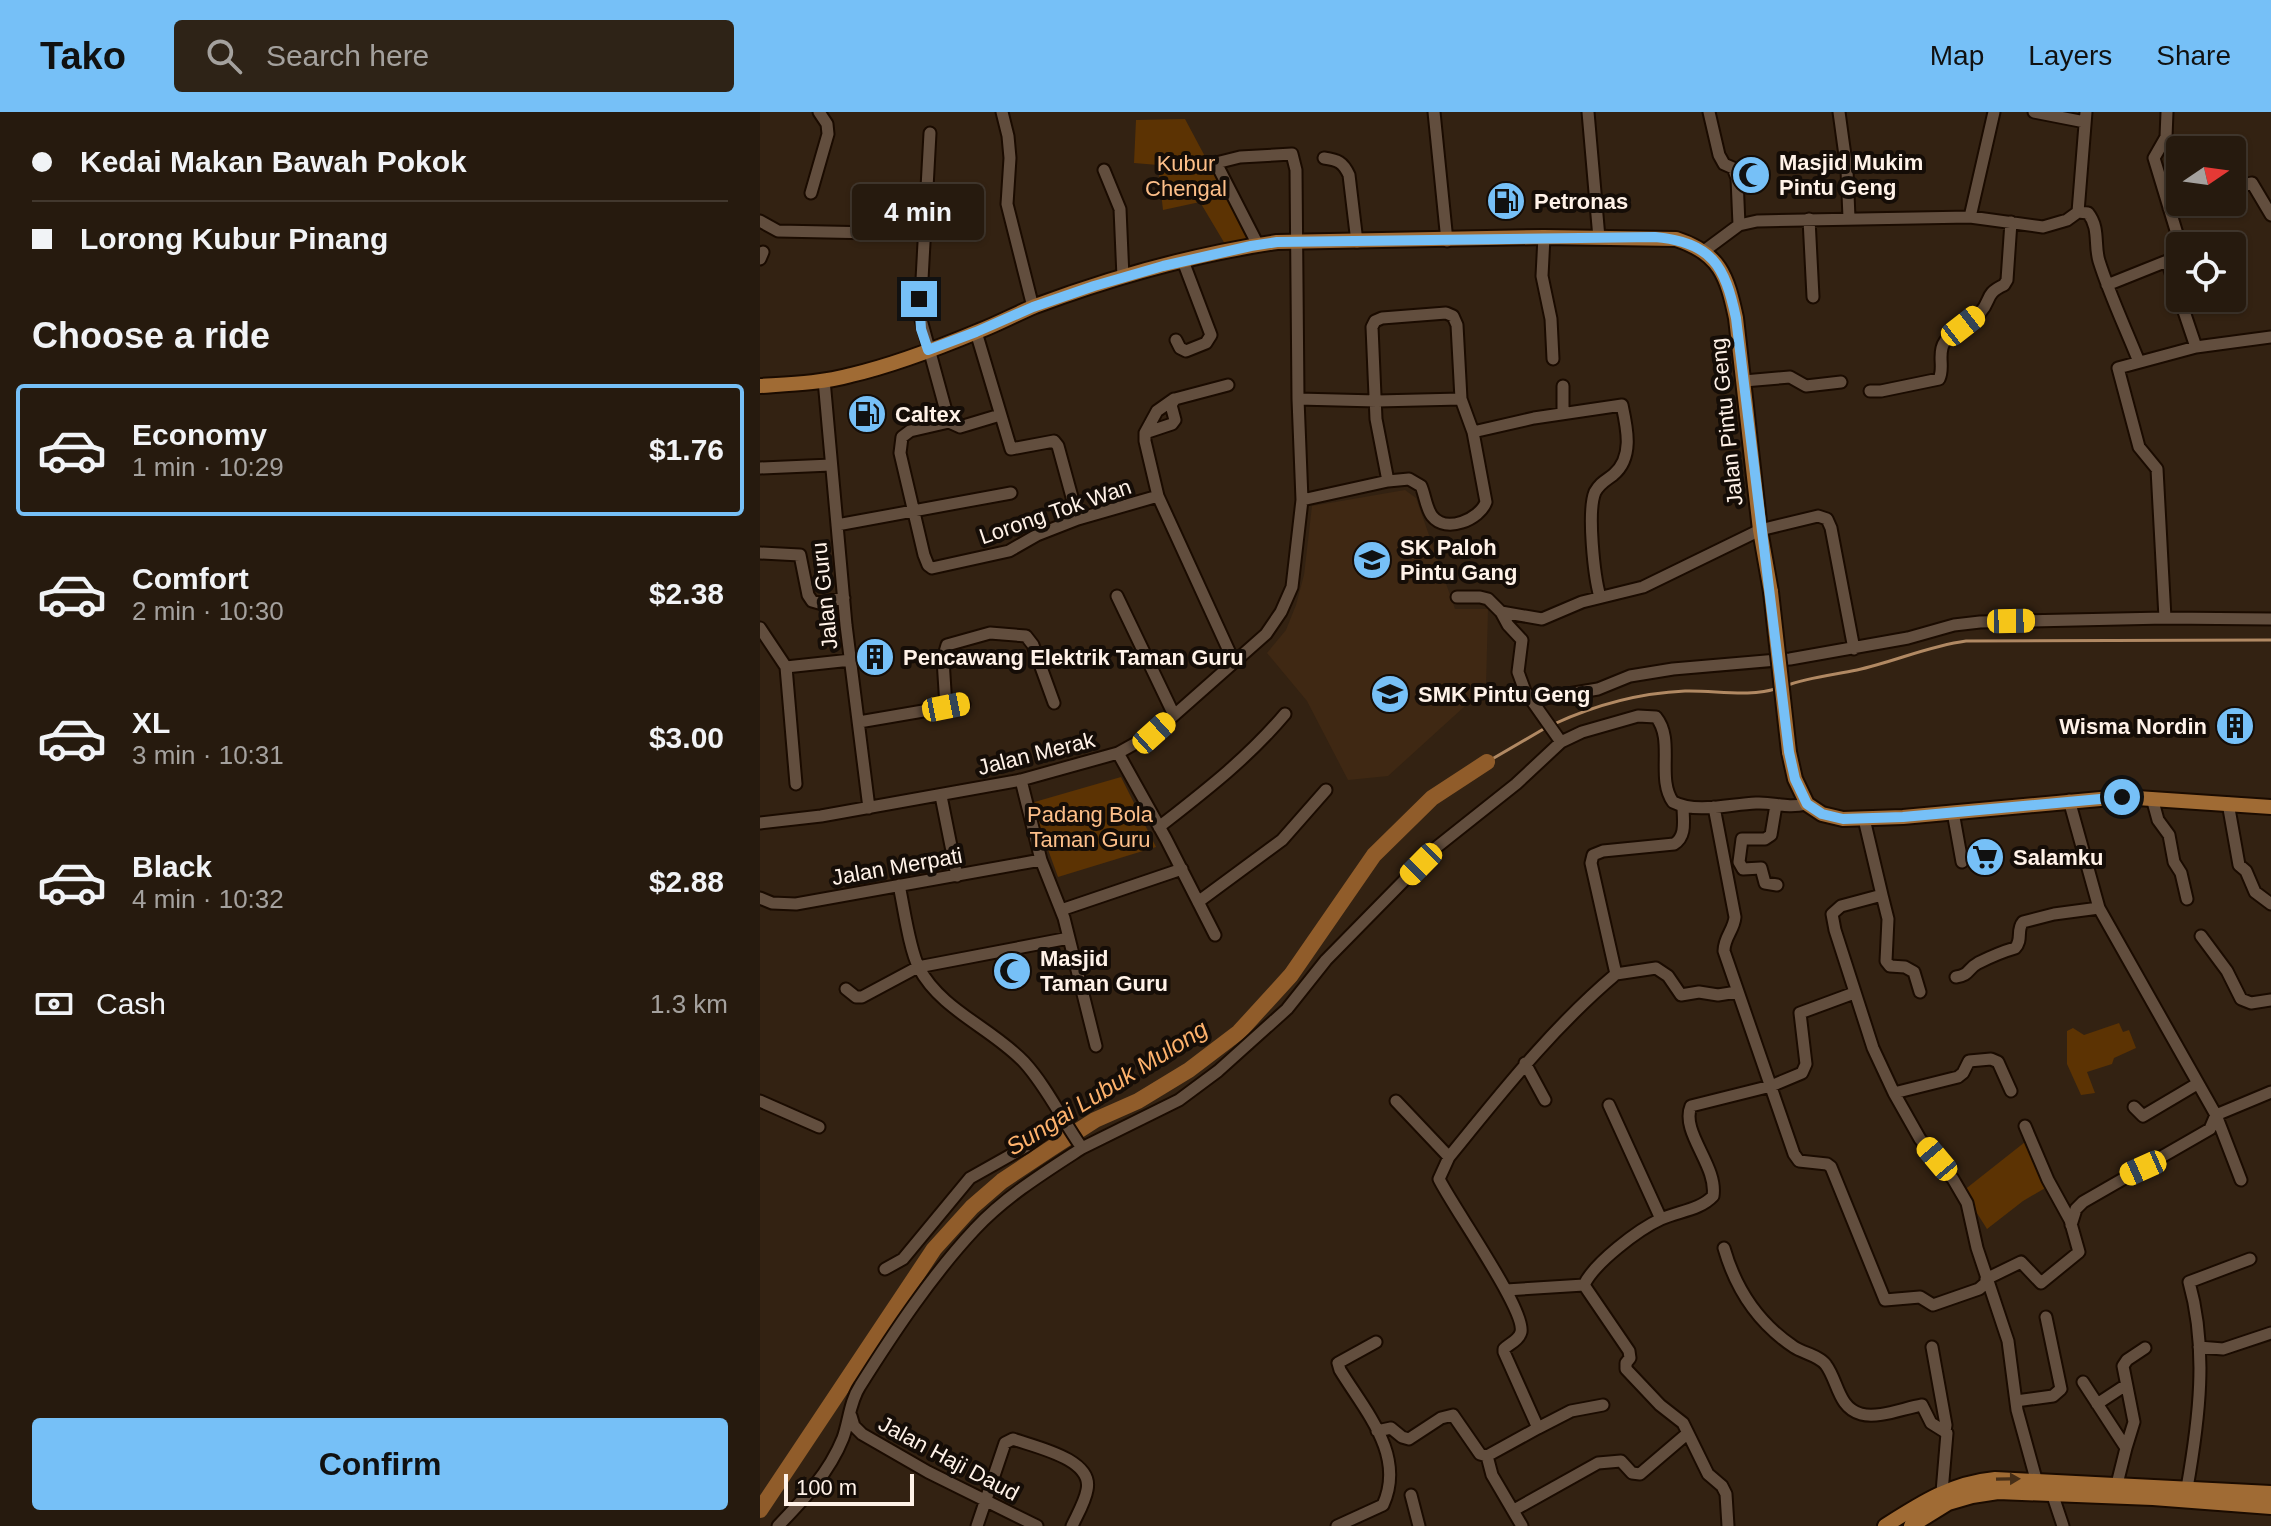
<!DOCTYPE html>
<html lang="en">
<head>
<meta charset="utf-8">
<style>
	:root { --surface:#261a0e; --page:#2e2317; --text:#f1f3f6; --muted:#a4a19e; --line:#42382e; --accent:#76c0f7 }
	body { margin:0; font-family:Arial,sans-serif; background:var(--page); color:var(--text); height:100vh; display:flex; flex-direction:column; font-size:30px; white-space:nowrap }
	* { box-sizing:border-box; margin:0 }
	p { font-size:26px; color:var(--muted) }
	.icon { flex:none; width:44px; height:44px; fill:none; stroke:currentColor; stroke-width:2; stroke-linecap:round; stroke-linejoin:round }
	.map { position:relative; flex:1; overflow:hidden }
	.side { display:flex; flex-direction:column; background:var(--surface); width:760px }
	.side>* { flex:none }
	.guide { display:grid; align-content:center; height:176px; padding:0 32px; background:var(--surface) }
	.needle { width:52px; rotate:77deg }
	.buttons { position:absolute; left:1406px; top:24px; display:grid; gap:16px }
	.buttons a { display:grid; place-items:center; width:80px; height:80px; border-radius:8px; background:var(--surface); box-shadow:0 2px 6px #0004,0 0 0 2px var(--line); font-size:40px }
	.scale { position:absolute; left:24px; bottom:20px; width:130px; box-sizing:border-box; padding-left:8px; border:4px solid #fff2e8; border-top:0; font-size:22px; line-height:28px; white-space:nowrap; color:#fff2e8; -webkit-text-stroke:6px #150d07; paint-order:stroke }
	.end { position:absolute; width:36px; height:36px; margin:-18px; border:10px solid #76c0f7; background:#111; box-shadow:0 0 0 4px #111 }
	.from { border-radius:50% }
	.bubble { position:absolute; height:56px; border-radius:8px; background:var(--surface); box-shadow:0 2px 6px #0004,0 0 0 2px var(--line); font-size:26px; font-weight:700; line-height:56px; text-align:center }
	.car { position:absolute; width:24px; height:48px; margin:-24px -12px; border-radius:10px; box-shadow:0 0 6px 2px #0007; background:linear-gradient(#f5c518 24%,#345 0 40%,#f5c518 0 76%,#345 0 86%,#f5c518 0) }
	.guide b { display:flex; align-items:center; gap:28px; height:76px; font-size:30px }
	.guide b+b { border-top:2px solid var(--line) }
	.guide i { width:20px; height:20px; background:var(--text) }
	ul { padding:0; list-style:none }
	li { display:flex; align-items:center; gap:24px; height:132px; margin:0 16px 12px; padding:0 16px; border:4px solid transparent; border-radius:8px }
	li div { flex:1 }
	li b { display:block; font-size:30px }
	li em { font-style:normal; font-weight:700 }
	li.selected { border-color:var(--accent) }
	li>.icon { width:72px; height:72px; stroke-width:1.5 }
	h2 { padding:0 32px; font-size:36px; line-height:96px }
	.pay { display:flex; align-items:center; gap:20px; height:88px; padding:0 32px; font-size:30px }
	.pay p { margin-inline-start:auto }
	.primary-button { display:flex; gap:16px; margin-top:auto; padding:16px 32px }
	.primary-button a { flex:1; height:92px; border-radius:8px; background:var(--accent); color:#111; font-size:32px; font-weight:700; line-height:92px; text-align:center }
	header { display:flex; align-items:center; gap:48px; box-sizing:border-box; height:112px; padding:0 40px; background:var(--accent); color:#111 }
	header strong { font-size:38px }
	nav { display:flex; gap:44px; margin-inline-start:auto; font-size:28px }
	.search { width:560px; height:72px; background:var(--page); display:flex; align-items:center; gap:20px; box-sizing:border-box; padding:0 28px; border-radius:8px; color:var(--muted); font-size:30px }
	main { display:flex; flex:1; min-height:0 }
	.map>svg:first-child { display:block }
	.built { fill:#3f2813 }
	.green { fill:#5c3303 }
	.lines { fill:none; stroke-linecap:round; stroke-linejoin:round }
	.stream { stroke:#b18963; stroke-width:3 }
	.river { stroke:#905c2a; stroke-width:16 }
	.minor-casing { stroke:#1a0b00; stroke-width:15 }
	.major-casing { stroke:#1a0b00; stroke-width:18 }
	.minor { stroke:#624e3e; stroke-width:11 }
	.major { stroke:#a06b34; stroke-width:14 }
	.major-bridge-casing { stroke:#1a0b00; stroke-width:18; stroke-linecap:butt }
	.major-bridge { stroke:#a06b34; stroke-width:14 }
	.oneway { fill:#462e17 }
	.route { stroke:#76c0f7; stroke-width:10 }
	.labels { text-anchor:middle; stroke-width:8; stroke-linejoin:round; paint-order:stroke }
	.poi-label { font-size:22px; font-weight:bold; fill:#fff2e8; stroke:#150d07; text-anchor:start }
	.park-label { font-size:22px; fill:#fdbf89; stroke:#150d07 }
	.street-label { font-size:22px; fill:#fff2e8; stroke:#150d07 }
	.water-label { font-size:24px; font-style:italic; fill:#feb26c; stroke:#150d07 }
</style>
</head>
<body>
<header>
<strong>Tako</strong>
<div class="search"><svg class="icon" aria-label="search" viewBox="0 0 24 24"><circle cx="10" cy="10" r="6"/><path d="M15 15l6 6"/></svg>Search here</div>
<nav><a>Map</a><a>Layers</a><a>Share</a></nav>
</header>
<main>
<section class="side">
<div class="guide">
<b><i class="from"></i>Kedai Makan Bawah Pokok</b>
<b><i></i>Lorong Kubur Pinang</b>
</div>
<h2>Choose a ride</h2>
<ul>
<li class="selected"><svg class="icon" aria-label="car" viewBox="0 0 24 24"><path d="M5 17H2v-5l4-1 3-4h7l3 4 3 1v5h-3M9 17h6M6 11h13"/><circle cx="7" cy="17" r="2"/><circle cx="17" cy="17" r="2"/></svg><div><b>Economy</b><p>1 min · 10:29</p></div><em>$1.76</em></li>
<li><svg class="icon" aria-label="car" viewBox="0 0 24 24"><path d="M5 17H2v-5l4-1 3-4h7l3 4 3 1v5h-3M9 17h6M6 11h13"/><circle cx="7" cy="17" r="2"/><circle cx="17" cy="17" r="2"/></svg><div><b>Comfort</b><p>2 min · 10:30</p></div><em>$2.38</em></li>
<li><svg class="icon" aria-label="car" viewBox="0 0 24 24"><path d="M5 17H2v-5l4-1 3-4h7l3 4 3 1v5h-3M9 17h6M6 11h13"/><circle cx="7" cy="17" r="2"/><circle cx="17" cy="17" r="2"/></svg><div><b>XL</b><p>3 min · 10:31</p></div><em>$3.00</em></li>
<li><svg class="icon" aria-label="car" viewBox="0 0 24 24"><path d="M5 17H2v-5l4-1 3-4h7l3 4 3 1v5h-3M9 17h6M6 11h13"/><circle cx="7" cy="17" r="2"/><circle cx="17" cy="17" r="2"/></svg><div><b>Black</b><p>4 min · 10:32</p></div><em>$2.88</em></li>
</ul>
<div class="pay"><svg class="icon" aria-label="cash" viewBox="0 0 24 24"><path d="M3 7h18v10H3z"/><circle cx="12" cy="12" r="2"/></svg>Cash<p>1.3 km</p></div>
<div class="primary-button"><a>Confirm</a></div>
</section>
<div class="map">
<svg width="1511" height="1414" viewBox="0 0 1511 1414">
	<rect width="100%" height="100%" fill="#332212"/>
	<path class="built" d="M645 378 656 386 695 497H728L726 575 628 664 588 668 547 589 507 541 526 518 536 493 544 463 552 394Z"/>
	<path class="green" d="M425 7 489 127 465 132 440 90 403 98 398 53 374 51 376 8Z
		M361 665 396 735 298 765 271 691Z
		M1359 911 1363 920 1369 918 1376 936 1354 946 1352 952 1327 960 1335 981 1321 983 1307 952V919L1313 916 1324 923Z
		M1265 1030 1287 1075 1263 1089 1227 1117 1203 1079Z"/>
	<g class="lines">
		<path class="stream" d="M1025 574C1049 565 1073 563 1097 558 1134 550 1168 534 1206 529L1511 528
			M794 612C835 593 881 581 925 579 955 578 989 586 1018 576
			M727 650 787 615"/>
		<path class="river" d="M0 1398 174 1137 212 1095 242 1069 290 1037 335 1008 378 989 429 958 479 920 531 863 614 743 672 686 727 650"/>
		<defs>
			<path id="minor" d="M242 0 248 24 250 46 247 92 273 195
				M674 0 687 129
				M828 0 839 126
				M949 0 959 43 964 52 973 56 977 66 979 113
				M1079 0 1087 58 1089 106
				M1274 0 1325 10
				M170 21 160 204 189 310
				M564 46C578 48 583 50 589 63L597 130
				M344 58 360 97 363 165
				M1472 75 1492 71 1511 103
				M51 81 68 22 67 12 59 0
				M1409 96 1420 90
				M1318 100 1326 0
				M1210 105 1234 0
				M1049 107 1053 185
				M0 109 18 119 164 122
				M784 125 782 164 791 207 793 247
				M944 139 979 113 997 109 1210 105 1283 115 1307 108 1318 100 1328 101C1340 116 1334 133 1339 149 1350 184 1366 217 1379 250
				M0 147 3 140
				M1407 149 1436 235
				M1347 173 1407 149 1418 140V125L1394 46 1406 25 1407 0
				M216 220 251 337 294 329 298 334 318 407
				M416 228 420 236 426 239 446 231 451 223 423 149
				M64 268 86 513 109 696
				M984 269 1030 265 1046 274 1081 270
				M468 273 415 287 411 293 415 308 412 312 385 321V329L398 384 474 550
				M1110 279H1121L1179 267C1184 257 1179 247 1182 236 1185 222 1209 210 1220 201 1232 188 1224 182 1244 173L1247 168 1251 110
				M538 287 617 289 701 287
				M803 301V274
				M240 303 200 315 189 310 150 319 142 325 140 341 164 443 168 453 172 456 249 439 277 423 318 407 398 384
				M713 320 774 306 862 293C867 316 874 346 853 363 845 369 840 371 835 380 827 399 834 464 840 485
				M385 321 397 299 414 287
				M0 356 71 353
				M542 388 628 369 649 367 661 374C665 383 666 396 672 404 686 422 720 407 726 390L713 320 701 287 697 213 693 204 686 201 622 206 615 209 612 215 616 307 628 369
				M77 413 251 381
				M0 441 40 443 48 483 52 489 59 491 84 486
				M357 484 414 603
				M697 485H720L728 487 741 500 782 507 822 490 883 475 1000 418 1058 404 1067 407 1071 416 1094 537
				M741 500 748 513 762 528 758 560 765 579 801 630
				M1405 506 1397 357 1379 335 1358 256 1436 235 1511 225
				M0 516 26 555 36 672
				M26 555 91 548
				M772 588 838 577 870 564 913 557 1030 547 1148 526 1194 513 1220 510 1405 506 1511 507
				M186 595 183 547 187 533 230 521 266 524 273 533 294 591
				M99 610 204 592
				M358 641 406 727 455 823
				M261 668 281 748 304 806 336 934
				M181 684 197 764
				M1392 686 1398 708 1409 723 1414 750 1421 761 1427 787
				M1309 688 1339 796 1456 1003 1450 1017 1323 1090 1316 1097 1311 1113
				M1468 691 1479 753 1486 759 1495 780 1511 792
				M1016 693 1011 723 1005 727H982L979 750 983 757 1001 756 1005 771 1017 773
				M954 695 975 805C974 818 964 825 964 839L1034 1042 1039 1049 1067 1052 1071 1055 1125 1188 1160 1185 1173 1193 1219 1177 1227 1170
				M1193 700 1202 750
				M1104 707 1122 783 1081 794 1072 802 1075 818 1113 936 1134 981 1160 1027 1193 1067 1207 1091 1217 1136 1248 1229 1257 1298 1276 1367
				M0 711 61 704 261 668 358 641 394 621 506 522 521 500 532 475 542 388 538 287 536 58 532 42 480 45 456 51 498 133
				M399 715C445 679 488 646 525 602
				M1122 783 1128 807 1126 849 1130 854 1145 855 1154 860 1160 880
				M0 786 12 791 36 792 281 748
				M438 790 522 728 566 678
				M301 798 422 757
				M1441 824 1467 859 1481 887 1491 891 1511 888
				M856 862 896 856 908 864 921 883 939 880 958 883 977 880
				M1196 865C1210 863 1207 857 1218 851 1230 845 1241 840 1255 836 1263 828 1256 818 1263 810L1294 802 1339 796
				M86 877 96 885H102L158 855 309 826
				M765 951 785 988
				M1134 981 1198 965 1203 961 1209 949 1231 947 1238 950 1251 979
				M0 989 59 1015
				M849 993 901 1107
				M1374 995 1383 1004 1437 972
				M322 1036 419 988 458 959 527 897 566 848 678 734 756 672 801 630 822 620 878 604 896 605C915 628 896 666 913 690 937 702 970 692 996 691 1016 690 1024 697 1047 692
				M689 1045C742 980 792 916 856 862L831 751 833 743 843 739 914 732C927 724 923 708 923 694
				M1481 1068 1456 1003 1511 980
				M964 1136C976 1178 998 1211 1034 1235 1043 1241 1060 1244 1066 1253 1078 1269 1078 1296 1101 1302 1118 1307 1144 1296 1162 1293L1171 1311 1187 1321 1182 1380
				M125 1157 143 1147 210 1066 265 1035 304 1007
				M1226 1167 1261 1150 1281 1171 1319 1140 1310 1108 1288 1068 1265 1014
				M824 1173C834 1151 879 1117 901 1107 919 1099 940 1098 953 1084 958 1054 920 1020 931 994L1011 974 1042 961 1046 952 1040 901 1094 881
				M824 1173 869 1239 870 1246 866 1251V1257L900 1293 923 1311 948 1362 962 1374 966 1382 968 1414
				M746 1178 824 1173
				M1172 1235 1186 1313 1185 1319
				M1439 1235 1463 1237 1511 1221
				M1323 1270 1366 1336 1357 1372
				M1256 1289 1293 1284 1301 1277 1286 1205
				M1337 1292 1366 1273
				M91 1304 94 1314 102 1322 168 1360 277 1414
				M778 1316 811 1299 843 1293
				M617 1319 631 1316 642 1325 649 1327 681 1306 693 1303 720 1342 727 1344 778 1316 744 1240V1237C749 1232 759 1228 761 1220 766 1198 692 1094 679 1067L689 1045 636 989
				M1366 1336 1374 1310 1363 1254 1367 1248 1385 1236
				M727 1344 732 1363 762 1414
				M1427 1376C1439 1308 1448 1237 1429 1170L1490 1147
				M1292 1381 1303 1414
				M651 1383 659 1414
				M754 1398 838 1351 861 1349 872 1361 880 1362 928 1321
				M18 1414C44 1387 69 1361 83 1326 89 1309 90 1289 100 1274 134 1220 172 1163 215 1117 246 1084 285 1060 322 1036 302 1008 287 975 264 950 232 916 181 898 159 856 149 836 144 796 139 773
				M217 1414 245 1331 253 1327C275 1335 334 1347 327 1378 325 1390 317 1403 312 1414
				M577 1414 623 1393C646 1343 605 1299 580 1258L578 1251 616 1230"/>
			<path id="major" d="M0 274C30 272 62 271 91 263 134 253 178 236 219 219 237 212 256 202 275 194 353 165 435 142 517 130L784 125 916 127C960 141 967 164 976 206L1000 418 1011 480
				M1029 640 1035 667 1047 692 1062 702 1083 707 1143 705 1362 685 1511 695
				M1125 1414C1161 1391 1192 1371 1235 1367L1511 1381
				M1151 1414 1188 1391 1212 1384 1238 1380 1393 1386 1511 1395"/>
		</defs>
		<use href="#minor" class="minor-casing"/>
		<use href="#major" class="major-casing"/>
		<use href="#minor" class="minor"/>
		<use href="#major" class="major"/>
		<defs>
			<path id="major-bridge" d="M1011 480 1029 640"/>
		</defs>
		<use href="#major-bridge" class="major-bridge-casing"/>
		<use href="#major-bridge" class="major-bridge"/>
	</g>
	<defs><path id="oneway-solid" d="M-6-.8H1V-3.2L6.5 0L1 3.2V.8H-6Z" transform="scale(2)"/></defs>
	<use class="oneway" href="#oneway-solid" transform="translate(1248 1367) rotate(-1)"/>
	<g class="lines">
		<path class="route" d="M159 187 161 217 168 238 216 220 273 195 334 174 403 154 491 134 517 130 895 125C952 130 965 154 976 206L1029 640 1035 667 1047 692 1062 702 1083 707 1143 705 1362 685"/>
	</g>
	<defs>
		<symbol id="mosque-disc" viewBox="-11 -11 22 22"><circle r="9.5" fill="#76c0f7" stroke="#150d07"/><path d="M3.5-4.9A6 6 0 1 0 3.5 4.9A5 5 0 1 1 3.5-4.9Z" fill="#111"/></symbol>
		<symbol id="fuel-disc" viewBox="-11 -11 22 22"><circle r="9.5" fill="#76c0f7" stroke="#150d07"/><path d="M-5.5-6h7V0h2V4h1.3V-2.5L3-4.5l.8-.8L6-3V5H2.5V1h-1V6h-7ZM-4.2-4.7v3.2H.2V-4.7Z" fill="#111"/></symbol>
		<symbol id="school-disc" viewBox="-11 -11 22 22"><circle r="9.5" fill="#76c0f7" stroke="#150d07"/><path d="M0-5L7-2L0 1L-7-2ZM-4 1L0 2.5L4 1V4Q0 6-4 4Z" fill="#111"/></symbol>
		<symbol id="building-disc" viewBox="-11 -11 22 22"><circle r="9.5" fill="#76c0f7" stroke="#150d07"/><path d="M-4-6H4V6H1V3H-1V6H-4ZM-2.5-4.3h1.7v1.8h-1.7ZM.8-4.3h1.7v1.8H.8ZM-2.5-1h1.7V.8h-1.7ZM.8-1h1.7V.8H.8Z" fill="#111"/></symbol>
		<symbol id="supermarket-disc" viewBox="-11 -11 22 22"><circle r="9.5" fill="#76c0f7" stroke="#150d07"/><path d="M-6-5.5h2.5l.6 2H6L4.5 2H-2.5L-4.4-4H-6ZM-1.5 3.2a1.3 1.3 0 1 0 .1 0ZM3 3.2a1.3 1.3 0 1 0 .1 0Z" fill="#111"/></symbol>
	</defs>
	<g fill-rule="evenodd">
		<use href="#mosque-disc" x="969" y="41" width="44" height="44"/>
		<use href="#fuel-disc" x="724" y="67" width="44" height="44"/>
		<use href="#fuel-disc" x="85" y="280" width="44" height="44"/>
		<use href="#school-disc" x="590" y="426" width="44" height="44"/>
		<use href="#building-disc" x="93" y="523" width="44" height="44"/>
		<use href="#school-disc" x="608" y="560" width="44" height="44"/>
		<use href="#building-disc" x="1453" y="592" width="44" height="44"/>
		<use href="#supermarket-disc" x="1203" y="723" width="44" height="44"/>
		<use href="#mosque-disc" x="230" y="837" width="44" height="44"/>
	</g>
	<g class="labels">
		<g class="poi-label">
			<text x="1019" y="58">Masjid Mukim<tspan x="1019" dy="25">Pintu Geng</tspan></text>
			<text x="774" y="97">Petronas</text>
			<text x="135" y="310">Caltex</text>
			<text x="640" y="443">SK Paloh<tspan x="640" dy="25">Pintu Gang</tspan></text>
			<text x="143" y="553">Pencawang Elektrik Taman Guru</text>
			<text x="658" y="590">SMK Pintu Geng</text>
			<text x="1447" y="622" text-anchor="end">Wisma Nordin</text>
			<text x="1253" y="753">Salamku</text>
			<text x="280" y="854">Masjid<tspan x="280" dy="25">Taman Guru</tspan></text>
		</g>
		<g class="park-label">
			<text x="426" y="59">Kubur<tspan x="426" dy="25">Chengal</tspan></text>
			<text x="330" y="710">Padang Bola<tspan x="330" dy="25">Taman Guru</tspan></text>
		</g>
		<g class="street-label">
			<text transform="translate(966 310) rotate(-96)" y="8">Jalan Pintu Geng</text>
			<text transform="translate(295 399) rotate(-19)" y="8">Lorong Tok Wan</text>
			<text transform="translate(64 484) rotate(-96)" y="8">Jalan Guru</text>
			<text transform="translate(276 641) rotate(-14)" y="8">Jalan Merak</text>
			<text transform="translate(137 754) rotate(-10)" y="8">Jalan Merpati</text>
			<text transform="translate(189 1346) rotate(28)" y="8">Jalan Haji Daud</text>
		</g>
		<g class="water-label">
			<text transform="translate(347 976) rotate(-32)" y="8">Sungai Lubuk Mulong</text>
		</g>
	</g>
</svg>
<div class="buttons">
<a><svg class="needle" viewBox="-14 -14 28 28"><path d="M0-13l5 13h-10z" fill="#e53935"/><path d="M0 13l5-13h-10z" fill="#a4a19e"/></svg></a>
<a><svg class="icon" aria-label="locate" viewBox="0 0 24 24"><circle cx="12" cy="12" r="6"/><path d="M12 2v4M12 18v4M2 12h4M18 12h4"/></svg></a>
</div>
<div class="scale">100 m</div>
<i class="end from" style="left:1362px;top:685px"></i>
<i class="end" style="left:159px;top:187px"></i>
<div class="bubble" style="left:92px;top:72px;width:132px">4 min</div>
<i class="car" style="left:1203px;top:214px;rotate:52deg"></i>
<i class="car" style="left:1251px;top:509px;rotate:89deg"></i>
<i class="car" style="left:186px;top:595px;rotate:79deg"></i>
<i class="car" style="left:394px;top:621px;rotate:48deg"></i>
<i class="car" style="left:661px;top:752px;rotate:225deg"></i>
<i class="car" style="left:1177px;top:1047px;rotate:320deg"></i>
<i class="car" style="left:1383px;top:1056px;rotate:246deg"></i>
</div>
</main>
</body>
</html>
